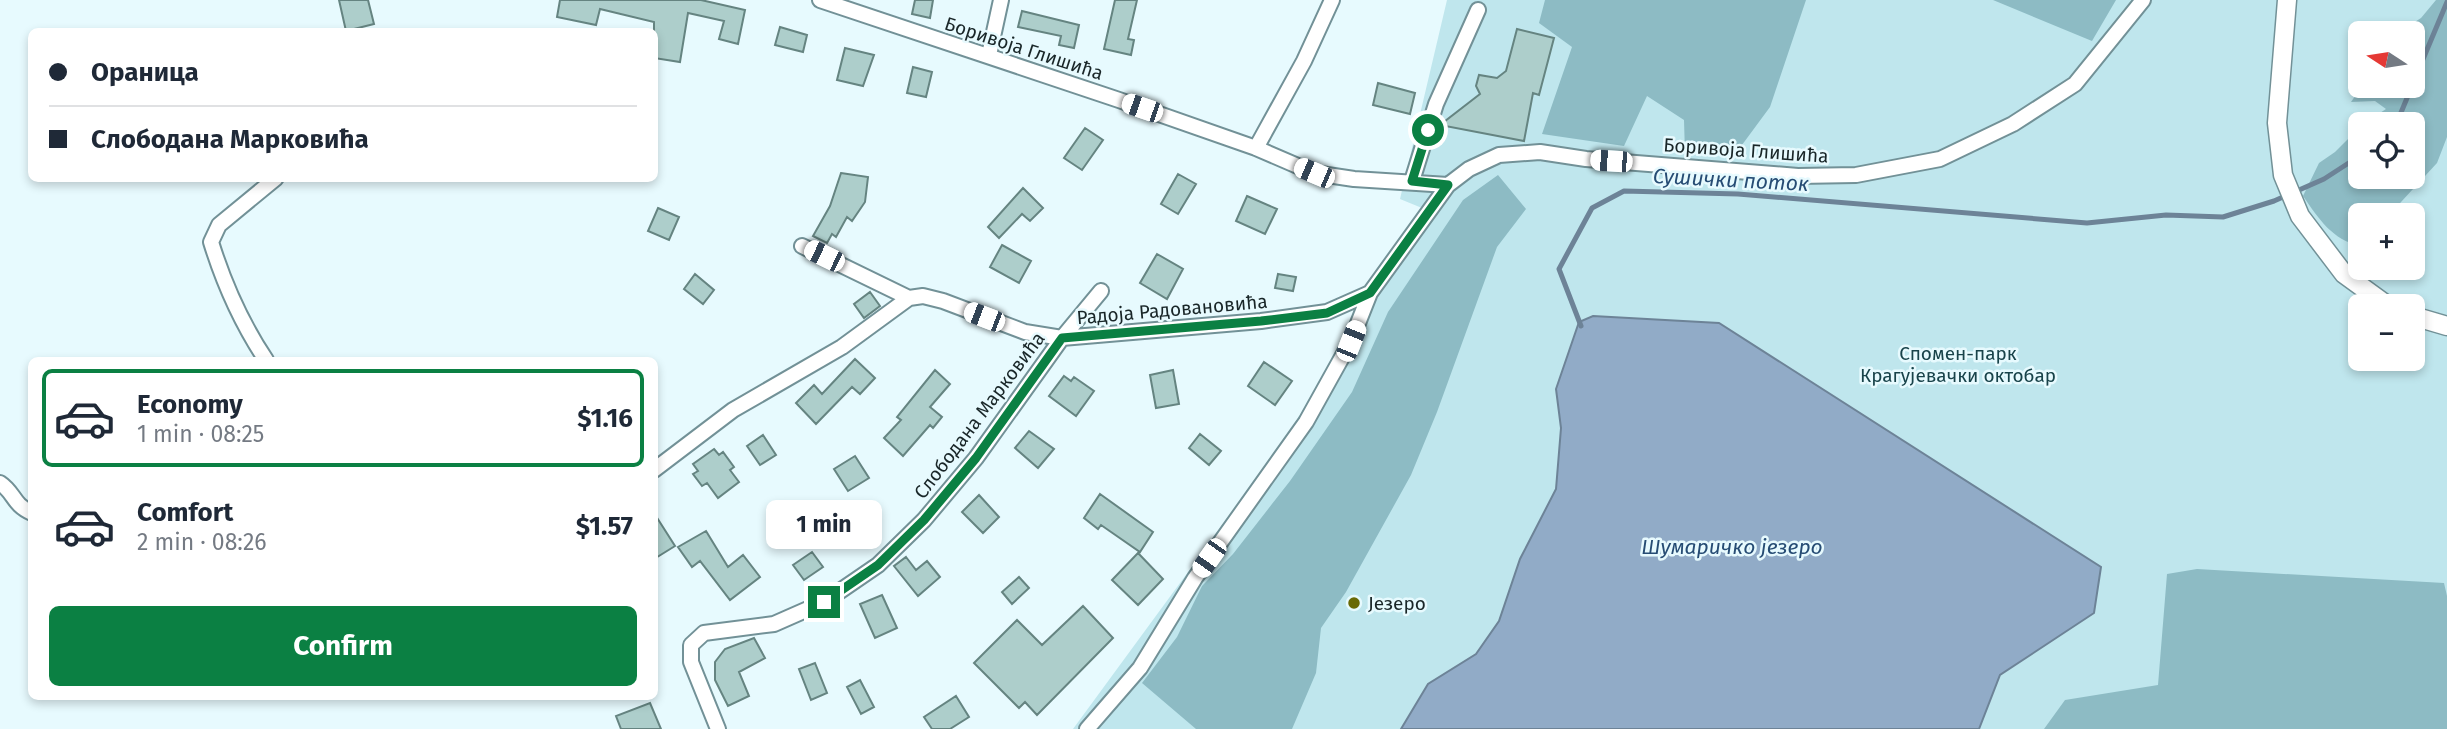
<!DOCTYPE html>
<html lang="en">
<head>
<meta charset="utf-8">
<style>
	:root { --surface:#fff; --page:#f2f2f3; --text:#1f2937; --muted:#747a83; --line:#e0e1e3; --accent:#0b8043 }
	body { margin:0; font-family:"Fira Sans",sans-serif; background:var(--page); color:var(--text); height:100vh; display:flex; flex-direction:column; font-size:26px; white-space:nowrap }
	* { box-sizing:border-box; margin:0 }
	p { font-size:23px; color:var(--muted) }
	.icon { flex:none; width:38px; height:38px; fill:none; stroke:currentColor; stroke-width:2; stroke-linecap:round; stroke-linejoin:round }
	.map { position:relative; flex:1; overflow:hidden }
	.sheet { position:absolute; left:28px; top:357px; width:630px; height:343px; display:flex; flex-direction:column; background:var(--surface); border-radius:10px; box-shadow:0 4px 10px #0003 }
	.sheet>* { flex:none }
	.hud { position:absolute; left:28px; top:28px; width:630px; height:154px; border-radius:10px; box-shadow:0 4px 10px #0003; display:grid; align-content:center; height:154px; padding:0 21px; background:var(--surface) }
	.needle { width:46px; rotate:282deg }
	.controls { position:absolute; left:2348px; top:21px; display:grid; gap:14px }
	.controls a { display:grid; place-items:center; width:77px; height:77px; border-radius:10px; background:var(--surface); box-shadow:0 4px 10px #0003; font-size:35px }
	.end { position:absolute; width:32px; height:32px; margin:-16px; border:9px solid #0b8043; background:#fff; box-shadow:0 0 0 4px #fff }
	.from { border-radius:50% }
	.bubble { position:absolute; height:49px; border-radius:10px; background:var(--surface); box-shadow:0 4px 10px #0003; font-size:23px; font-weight:700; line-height:49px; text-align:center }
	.car { position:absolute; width:21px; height:42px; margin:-21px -10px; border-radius:9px; box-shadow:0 0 5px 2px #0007; background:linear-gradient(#fff 24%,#345 0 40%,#fff 0 76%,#345 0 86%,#fff 0) }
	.hud b { display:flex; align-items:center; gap:24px; height:66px; font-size:26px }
	.hud b+b { border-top:2px solid var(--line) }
	.hud i { width:18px; height:18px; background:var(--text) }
	ul { padding:12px 0 0; list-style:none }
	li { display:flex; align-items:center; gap:21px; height:98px; margin:0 14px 10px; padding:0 7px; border:4px solid transparent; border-radius:10px }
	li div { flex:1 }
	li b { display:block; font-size:26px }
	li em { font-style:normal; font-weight:700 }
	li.selected { border-color:var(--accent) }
	li>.icon { width:63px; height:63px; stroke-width:1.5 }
	.primary-button { display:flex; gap:14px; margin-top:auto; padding:14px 21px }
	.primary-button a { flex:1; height:80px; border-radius:10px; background:var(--accent); color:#fff; font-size:28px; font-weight:700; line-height:80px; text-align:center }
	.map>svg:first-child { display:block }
	.green { fill:#bfe6ed; fill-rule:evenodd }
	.forest { fill:#8dbbc4 }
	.water { fill:#91abc7; stroke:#6d8397; stroke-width:2 }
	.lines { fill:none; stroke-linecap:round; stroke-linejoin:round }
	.stream { stroke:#6d8397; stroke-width:5 }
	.building { fill:#adcecb; stroke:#658481; stroke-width:2 }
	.minor-casing { stroke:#729197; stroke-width:18 }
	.tertiary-casing { stroke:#729197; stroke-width:21 }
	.minor { stroke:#fff; stroke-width:14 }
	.tertiary { stroke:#fff; stroke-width:18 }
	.route { stroke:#0b8043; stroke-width:9 }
	.poi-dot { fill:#686905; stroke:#e7fafe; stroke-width:2.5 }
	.labels { text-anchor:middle; stroke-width:5; stroke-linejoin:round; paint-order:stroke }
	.street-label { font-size:19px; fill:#192628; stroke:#e7fafe }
	.park-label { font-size:19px; fill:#18434a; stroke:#e7fafe }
	.poi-label { font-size:19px; fill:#192628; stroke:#e7fafe; text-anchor:start }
	.water-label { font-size:21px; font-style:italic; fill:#264c74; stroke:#e7fafe }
</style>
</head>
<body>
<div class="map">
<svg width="2447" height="729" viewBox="0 0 2447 729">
	<rect width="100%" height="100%" fill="#e7fafe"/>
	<path class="green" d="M1447 0H2447V729H1073L1287 437 1422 208 1400 199ZM2361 33H2413V86H2361ZM2361 124H2413V177H2361ZM2361 215H2413V268H2361ZM2361 306H2413V359H2361Z"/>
	<path class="forest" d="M1545 0H1806L1770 107 1739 149 1685 154 1684 120 1647 96 1624 146 1542 134 1572 47 1539 23Z
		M1993 0H2116L2092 41Z
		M2436 0H2447V137L2437 163 2389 215H2361V246C2332 240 2319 219 2303 196L2319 163 2335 152 2361 126V177H2413V124H2363L2386 109 2375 101 2351 102 2362 86H2413V33H2386L2399 24 2404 29 2421 18Z
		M1498 175 1526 209 1497 247 1437 412 1411 475 1346 592 1321 628 1316 673 1292 729H1196L1142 683 1177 637 1202 586 1233 554 1290 481 1352 392 1388 312 1463 200Z
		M2197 569 2444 583 2447 596V729H2044L2065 700 2158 685 2167 574Z"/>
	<path class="water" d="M1593 316 1719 323 2101 567 2094 613 2000 675 1979 729H1401L1428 684 1476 654 1499 621 1520 559 1556 489 1561 428 1556 389 1579 322Z"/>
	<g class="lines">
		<path class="stream" d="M2413 83 2447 2
			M2391 124 2400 115 2412 86
			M1581 326 1559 269 1592 208 1624 191 1738 194 2087 223 2166 215 2223 217 2274 201 2324 179 2361 155"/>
	</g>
	<path class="building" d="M339 0H368L374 24 346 31Z
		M560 0H701L745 10 738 44 719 39 724 21 688 13 680 62 654 58V22L600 9 596 25 557 17Z
		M915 0H933L930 18 912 14Z
		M1115 0H1137L1128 39 1134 40 1131 55 1104 49Z
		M1022 11 1079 25 1074 48 1059 45 1061 36 1018 27Z
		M780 27 807 35 803 52 775 45Z
		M1517 29 1554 38 1539 95 1533 93 1524 141 1440 125 1480 94 1476 86 1479 75 1497 78 1506 71Z
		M845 48 874 55 863 86 837 80Z
		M913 67 932 72 926 97 907 93Z
		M1378 83 1415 93 1410 114 1373 105Z
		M1085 128 1103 140 1082 170 1064 158Z
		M841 173 868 177 865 202 852 221 847 217 836 237 832 234 827 243 813 236 830 206Z
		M1178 174 1196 184 1178 214 1161 204Z
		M1023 188 1043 208 1030 221 1022 214 999 238 988 227Z
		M1247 196 1277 209 1265 234 1236 221Z
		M658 208 679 217 669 240 648 231Z
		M1002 245 1031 261 1019 283 990 267Z
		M1157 254 1183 269 1167 299 1140 283Z
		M695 274 714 290 703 304 684 289Z
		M1278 274 1296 277 1293 291 1275 288Z
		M870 292 880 306 864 318 854 304Z
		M855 359 875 378 860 394 852 387 816 424 796 403 814 385 822 394Z
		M1264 362 1292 381 1275 405 1248 386Z
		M935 370 950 384 930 407 942 417 933 428 930 425 903 456 884 438 901 420 897 417Z
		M1173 370 1179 404 1156 408 1150 375Z
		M1064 376 1071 381 1074 377 1094 391 1076 416 1049 396Z
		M1029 431 1054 449 1038 468 1015 448Z
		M1200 434 1221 451 1209 465 1189 448Z
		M763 435 776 455 760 465 747 446Z
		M714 449 719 455 723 452 734 467 730 470 739 482 718 498 707 483 702 486 693 474 698 471 693 464Z
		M855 456 869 478 848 491 834 469Z
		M1100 494 1153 532 1140 552 1101 525 1098 529 1084 518Z
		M979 495 999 517 983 533 962 512Z
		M654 513 675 546 654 559Z
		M706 531 728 567 743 555 760 577 730 600 700 561 692 567 678 547Z
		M812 552 823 567 804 580 793 565Z
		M1138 553 1163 579 1138 605 1112 580Z
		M906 557 916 570 927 561 940 577 918 596 894 566Z
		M1019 577 1029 588 1012 604 1002 592Z
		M882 595 897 628 875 638 860 604Z
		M1083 606 1113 638 1037 715 1025 702 1019 708 974 663 1017 620 1042 645Z
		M754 638 765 658 739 672 749 696 728 706 715 680V662L725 649Z
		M815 663 827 693 811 700 799 669Z
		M860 680 874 707 861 714 847 687Z
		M956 696 969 717 950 729H932L924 717Z
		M650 703 661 729H621L616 716Z"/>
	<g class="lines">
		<defs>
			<path id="minor" d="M820 0 1119 100 1256 148 1314 173 1354 179 1448 185
				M989 55 1001 0
				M1256 148 1304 61 1332 0
				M1412 181 1436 104 1478 10
				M802 246 909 298
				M266 360C242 324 224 284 211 242L219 225 276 178
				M654 470 733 410 842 347 909 298 923 296 943 301 1025 332 1062 338 1261 321 1327 312 1370 293
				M0 483C15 493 12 504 32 513
				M718 729 691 662V645L704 633 774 624 824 602 878 565 924 520 976 458 1062 338 1101 291
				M1087 729 1140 668 1195 578 1306 422 1351 341 1370 293 1448 185 1469 169 1499 155 1540 152 1586 159 1798 176 1856 175 1940 159 2013 124 2075 84 2143 0"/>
			<path id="tertiary" d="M2287 0 2277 123 2283 175 2300 216 2344 274 2388 306
				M2413 316 2447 326"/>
		</defs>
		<use href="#minor" class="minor-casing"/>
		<use href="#tertiary" class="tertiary-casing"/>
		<use href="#minor" class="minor"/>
		<use href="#tertiary" class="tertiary"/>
	</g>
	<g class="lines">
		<path class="route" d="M824 602 878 565 924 520 976 458 1062 338 1261 321 1327 313 1370 293 1448 185 1412 181 1428 130"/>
	</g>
	<circle class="poi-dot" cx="1354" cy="603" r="7"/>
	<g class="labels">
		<g class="street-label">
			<text transform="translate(1024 48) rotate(18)" y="7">Боривоја Глишића</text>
			<text transform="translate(1746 150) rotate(4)" y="7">Боривоја Глишића</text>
			<text transform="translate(1172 309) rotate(-5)" y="7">Радоја Радовановића</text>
			<text transform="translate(979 415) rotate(-53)" y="7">Слободана Марковића</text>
		</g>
		<g class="park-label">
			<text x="1958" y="360">Спомен-парк<tspan x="1958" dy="22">Крагујевачки октобар</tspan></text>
		</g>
		<g class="poi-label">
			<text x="1368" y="610">Језеро</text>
		</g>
		<g class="water-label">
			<text transform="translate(1731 180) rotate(3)" y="7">Сушички поток</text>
			<text x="1732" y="554">Шумаричко језеро</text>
		</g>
	</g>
</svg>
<div class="controls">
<a><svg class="needle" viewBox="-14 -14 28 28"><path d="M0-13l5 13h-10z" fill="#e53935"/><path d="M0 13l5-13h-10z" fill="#747a83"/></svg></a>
<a><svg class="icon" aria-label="locate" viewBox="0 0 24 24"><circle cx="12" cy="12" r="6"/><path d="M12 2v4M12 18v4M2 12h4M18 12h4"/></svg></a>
<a>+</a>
<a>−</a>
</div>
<i class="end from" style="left:1428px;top:130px"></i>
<i class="end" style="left:824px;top:602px"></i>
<div class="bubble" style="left:766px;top:500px;width:116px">1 min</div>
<i class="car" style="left:1142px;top:108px;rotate:289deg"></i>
<i class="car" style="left:1611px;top:161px;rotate:274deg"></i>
<i class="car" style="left:1314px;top:173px;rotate:293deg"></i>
<i class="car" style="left:824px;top:256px;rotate:296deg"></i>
<i class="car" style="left:984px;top:317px;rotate:291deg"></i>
<i class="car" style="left:1351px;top:341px;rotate:22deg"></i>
<i class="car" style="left:1209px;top:558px;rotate:215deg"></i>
<div class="hud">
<b><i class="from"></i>Ораница</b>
<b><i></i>Слободана Марковића</b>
</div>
<section class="sheet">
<ul>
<li class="selected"><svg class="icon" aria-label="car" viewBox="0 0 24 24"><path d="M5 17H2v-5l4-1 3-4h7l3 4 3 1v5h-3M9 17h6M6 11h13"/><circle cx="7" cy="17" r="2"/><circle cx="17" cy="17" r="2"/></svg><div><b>Economy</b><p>1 min · 08:25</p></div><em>$1.16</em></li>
<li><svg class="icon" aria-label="car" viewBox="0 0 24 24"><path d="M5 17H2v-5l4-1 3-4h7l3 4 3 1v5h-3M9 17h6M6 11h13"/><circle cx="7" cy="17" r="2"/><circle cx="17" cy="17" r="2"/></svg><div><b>Comfort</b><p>2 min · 08:26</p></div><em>$1.57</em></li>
</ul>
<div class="primary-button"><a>Confirm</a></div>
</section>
</div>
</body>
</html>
